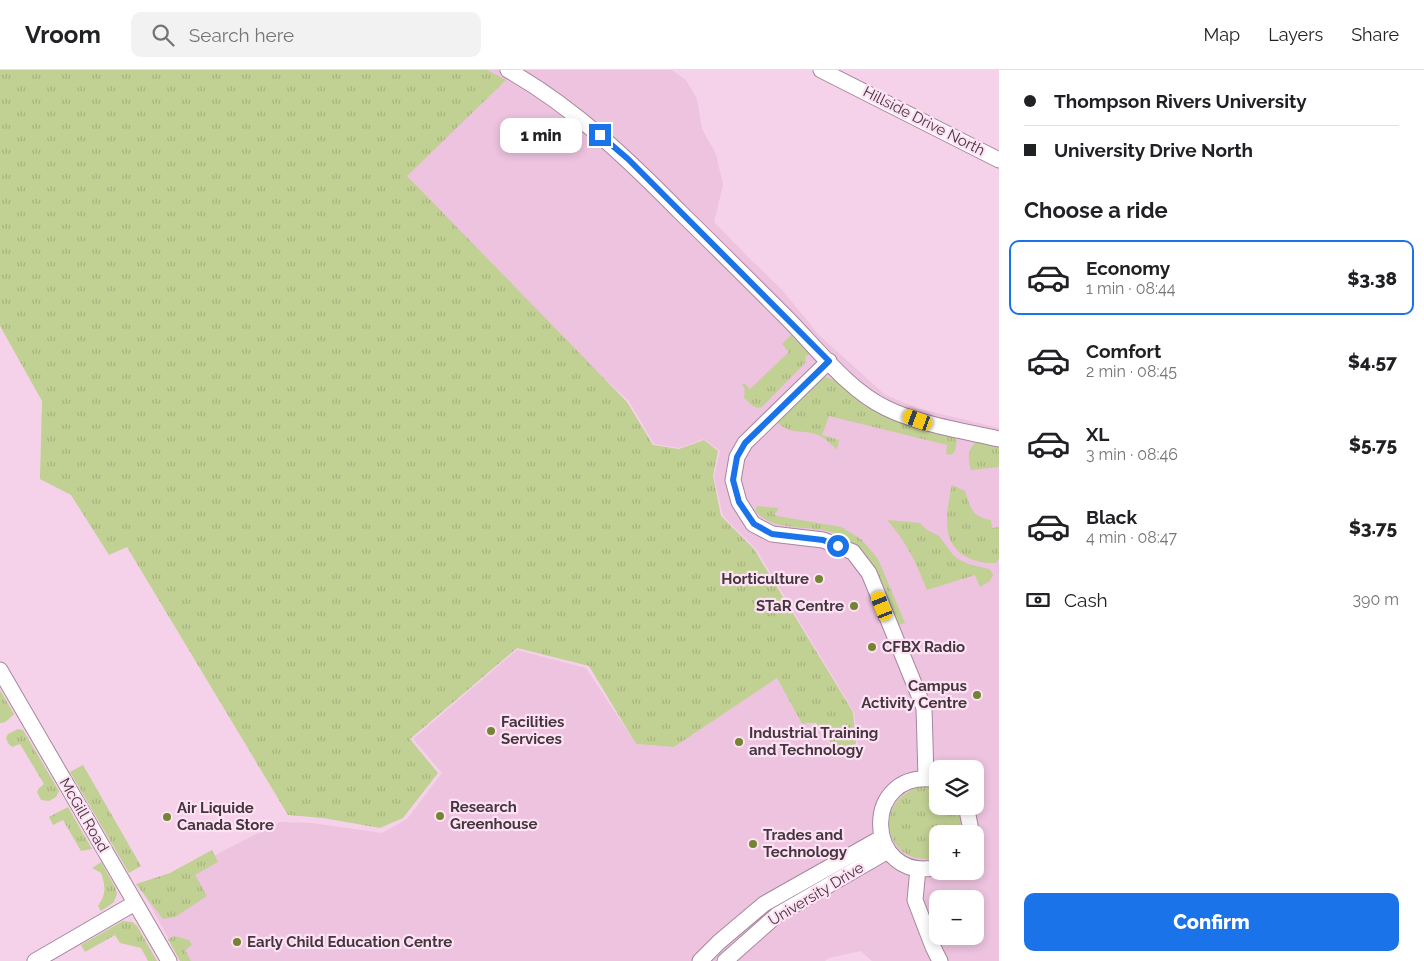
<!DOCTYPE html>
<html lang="en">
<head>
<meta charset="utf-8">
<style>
	:root { --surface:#fff; --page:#f2f2f2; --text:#202124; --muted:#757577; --line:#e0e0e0; --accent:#1a73e8 }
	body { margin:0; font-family:Raleway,sans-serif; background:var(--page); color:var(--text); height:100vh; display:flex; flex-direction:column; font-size:19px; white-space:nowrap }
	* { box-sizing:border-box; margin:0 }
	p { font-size:16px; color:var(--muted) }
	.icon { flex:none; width:28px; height:28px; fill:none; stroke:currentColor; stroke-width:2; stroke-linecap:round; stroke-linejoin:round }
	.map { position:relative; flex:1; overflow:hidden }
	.details { display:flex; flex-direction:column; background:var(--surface); width:425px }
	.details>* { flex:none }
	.guide { display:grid; align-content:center; height:110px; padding:0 25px; background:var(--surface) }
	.fabs { position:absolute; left:929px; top:690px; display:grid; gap:10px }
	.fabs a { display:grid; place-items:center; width:55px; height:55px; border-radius:10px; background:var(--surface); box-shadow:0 2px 8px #0003; font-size:25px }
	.end { position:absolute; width:22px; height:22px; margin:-11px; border:6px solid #1a73e8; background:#fff; box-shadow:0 0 0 2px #fff }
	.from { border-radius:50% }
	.bubble { position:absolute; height:35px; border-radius:10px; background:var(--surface); box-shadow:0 2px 8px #0003; font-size:16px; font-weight:800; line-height:35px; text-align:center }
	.car { position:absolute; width:15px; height:30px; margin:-15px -8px; border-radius:6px; box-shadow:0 0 4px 1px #0007; background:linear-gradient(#f5c518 24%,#345 0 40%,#f5c518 0 76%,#345 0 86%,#f5c518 0) }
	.guide b { display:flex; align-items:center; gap:18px; height:48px; font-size:19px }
	.guide b+b { border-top:1px solid var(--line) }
	.guide i { width:12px; height:12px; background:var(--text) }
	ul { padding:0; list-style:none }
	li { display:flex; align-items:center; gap:15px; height:75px; margin:0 10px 8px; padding:0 15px; border:2px solid transparent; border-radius:10px }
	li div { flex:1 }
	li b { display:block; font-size:19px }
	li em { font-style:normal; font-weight:800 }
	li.selected { border-color:var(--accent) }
	li>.icon { width:45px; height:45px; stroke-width:1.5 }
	h2 { padding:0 25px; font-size:22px; line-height:60px }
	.pay { display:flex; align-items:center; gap:12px; height:55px; padding:0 25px; font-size:19px }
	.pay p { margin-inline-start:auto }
	.primary-button { display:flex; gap:10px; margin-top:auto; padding:10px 25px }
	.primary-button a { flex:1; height:58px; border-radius:10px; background:var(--accent); color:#fff; font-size:20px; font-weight:800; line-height:58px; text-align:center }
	header { display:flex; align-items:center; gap:30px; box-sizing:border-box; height:70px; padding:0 25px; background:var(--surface); border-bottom:1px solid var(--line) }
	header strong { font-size:24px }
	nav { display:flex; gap:28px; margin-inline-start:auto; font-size:18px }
	.search { width:350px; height:45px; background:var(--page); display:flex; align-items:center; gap:12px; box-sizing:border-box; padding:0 18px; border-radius:10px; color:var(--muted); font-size:19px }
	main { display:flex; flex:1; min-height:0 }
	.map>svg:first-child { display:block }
	.built { fill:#edc3df; fill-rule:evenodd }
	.grass { fill:url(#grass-tufts) }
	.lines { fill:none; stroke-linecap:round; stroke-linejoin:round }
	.minor-casing { stroke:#a7869c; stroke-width:17 }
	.minor { stroke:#fff; stroke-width:15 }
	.route { stroke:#1a73e8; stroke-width:6 }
	.poi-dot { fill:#738433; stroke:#fee2f4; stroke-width:2 }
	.labels { text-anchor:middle; stroke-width:4.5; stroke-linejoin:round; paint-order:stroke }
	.street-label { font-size:15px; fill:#44363f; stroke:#fee2f4 }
	.poi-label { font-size:15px; font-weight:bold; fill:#44363f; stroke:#fee2f4; text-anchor:start }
</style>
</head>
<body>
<header>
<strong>Vroom</strong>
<div class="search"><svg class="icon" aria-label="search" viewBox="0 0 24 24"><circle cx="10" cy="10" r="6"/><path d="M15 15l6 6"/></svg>Search here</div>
<nav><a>Map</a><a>Layers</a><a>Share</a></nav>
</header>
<main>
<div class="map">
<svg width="999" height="891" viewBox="0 0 999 891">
	<defs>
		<pattern id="grass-tufts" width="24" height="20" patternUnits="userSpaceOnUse" patternTransform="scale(1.25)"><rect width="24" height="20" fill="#c1d093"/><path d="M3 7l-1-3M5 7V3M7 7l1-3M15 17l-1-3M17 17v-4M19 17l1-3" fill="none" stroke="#a7b380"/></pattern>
	</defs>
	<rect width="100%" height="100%" fill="#f5d2e9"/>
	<path class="built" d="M281 0H672L686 10 697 29 702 59 716 84 723 115 714 152 750 189 782 220 819 265 884 324 916 338 999 358V891H872L861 881 829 888 825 891H181L143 822 280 752 312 753 382 763 407 749 442 703 413 669 517 580 586 598 636 674 674 677 777 608 802 654H815L837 684 858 675 854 642 756 479 723 446 714 407 720 381 704 369 679 378 654 374 629 331 390 111ZM938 699H975V736H938ZM938 764H975V801H938ZM938 829H975V866H938Z"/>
	<path class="grass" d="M0 0H487L506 10 407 106 627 332 653 375 679 379 704 370 718 381 713 406 721 446 754 479 853 642 856 674 838 683 816 653 802 654 777 608 674 677 636 674 589 596 517 578 410 669 438 703 403 748 380 758 323 748 288 745 127 477 109 485 71 425 40 409 42 331 0 256Z
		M791 265 808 283 809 285 805 286 806 292 762 337C754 340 750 333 744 328L745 318 742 315 744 313 750 319 789 282 782 274Z
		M826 307 835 311 855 328 874 340 900 352 951 366 957 370 955 381 951 385 946 384 947 375 829 346 822 365 839 370 837 380C831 374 825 368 818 365 800 358 796 367 776 352L822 308Z
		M976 372 999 376V397L971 400C968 390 967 380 976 372Z
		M952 415 965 421C971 438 971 447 991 450L992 458 999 457V489L996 493C975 494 952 485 948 462 945 448 949 429 952 415Z
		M757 436 777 438 779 439 774 444 777 446 841 457 861 469 878 489 905 553 899 555C889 531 881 501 862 483 855 476 843 467 834 463 812 455 769 462 755 440Z
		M887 450 920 453 927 460 939 466 953 485 958 489 968 494 989 499 993 504 990 511 980 517 975 505 927 520C916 492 907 473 887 450Z
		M0 620 14 644C10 648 6 653 0 653Z
		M18 659 23 660 59 721 56 727 49 731 41 730 37 722 39 718 44 714 20 674 12 677 8 673 6 668 8 664Z
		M83 695 141 796 129 803 70 702Z
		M918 717H930L937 719 938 736H958L961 747 960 764H938L937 787C890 800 867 737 918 717Z
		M68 737 92 779 81 781 63 750 53 755 49 747Z
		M212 780 218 792 195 805 207 826 175 847 163 849 136 814 170 803Z
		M101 792 115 817 117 824 114 832 101 841 98 836C106 824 106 817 101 803L92 798Z
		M123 851 132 852 137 856 157 891H148L141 878 120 873 115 865 85 882 81 875Z
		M174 866 189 870 192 875 185 880 191 891H180L168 869Z"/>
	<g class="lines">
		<defs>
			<path id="minor" d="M508 0C573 37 627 88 679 141 715 176 751 212 786 247 816 277 848 320 886 338 918 354 964 361 999 369
				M821 0 999 90
				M829 291 745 373 737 387 733 410 739 432 753 454 772 464 823 470 853 482 869 503 924 638 926 708
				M0 600 169 891
				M938 710C859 696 864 815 938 797
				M966 736 970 755 969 764
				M918 799 915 830 933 877 940 891
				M35 891 135 833
				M700 891 719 872 764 834 881 768
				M725 891 777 845 888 781"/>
		</defs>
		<use href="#minor" class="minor-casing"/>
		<use href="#minor" class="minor"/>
	</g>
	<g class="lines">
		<path class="route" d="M600 65 628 89 829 291 745 373 737 387 733 410 739 432 754 454 772 464 823 470 838 476"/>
	</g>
	<g class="poi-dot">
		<circle cx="819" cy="509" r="5"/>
		<circle cx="854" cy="536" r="5"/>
		<circle cx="872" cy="577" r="5"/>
		<circle cx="977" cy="625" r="5"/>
		<circle cx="491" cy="661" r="5"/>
		<circle cx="739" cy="672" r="5"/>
		<circle cx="440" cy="746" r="5"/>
		<circle cx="167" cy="747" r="5"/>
		<circle cx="753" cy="774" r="5"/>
		<circle cx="237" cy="872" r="5"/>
	</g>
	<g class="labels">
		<g class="street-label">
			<text transform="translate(924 51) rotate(27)" y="5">Hillside Drive North</text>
			<text transform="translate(84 745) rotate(60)" y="5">McGill Road</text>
			<text transform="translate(816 824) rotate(-31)" y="5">University Drive</text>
		</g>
		<g class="poi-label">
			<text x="809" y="514" text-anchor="end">Horticulture</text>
			<text x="844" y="541" text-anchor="end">STaR Centre</text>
			<text x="882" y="582">CFBX Radio</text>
			<text x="967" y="621" text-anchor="end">Campus<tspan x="967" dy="17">Activity Centre</tspan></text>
			<text x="501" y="657">Facilities<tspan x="501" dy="17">Services</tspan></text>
			<text x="749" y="668">Industrial Training<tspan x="749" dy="17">and Technology</tspan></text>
			<text x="450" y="742">Research<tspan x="450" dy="17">Greenhouse</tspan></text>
			<text x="177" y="743">Air Liquide<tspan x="177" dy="17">Canada Store</tspan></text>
			<text x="763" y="770">Trades and<tspan x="763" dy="17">Technology</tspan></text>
			<text x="247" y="877">Early Child Education Centre</text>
		</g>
	</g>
</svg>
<div class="fabs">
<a><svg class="icon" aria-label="layers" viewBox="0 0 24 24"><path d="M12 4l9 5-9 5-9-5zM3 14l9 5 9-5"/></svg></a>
<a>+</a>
<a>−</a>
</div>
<i class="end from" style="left:838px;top:476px"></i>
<i class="end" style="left:600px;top:65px"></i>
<div class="bubble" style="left:500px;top:48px;width:82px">1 min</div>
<i class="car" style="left:918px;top:350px;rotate:290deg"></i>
<i class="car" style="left:882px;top:536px;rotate:338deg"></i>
</div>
<section class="details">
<div class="guide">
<b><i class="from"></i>Thompson Rivers University</b>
<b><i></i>University Drive North</b>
</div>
<h2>Choose a ride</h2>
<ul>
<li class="selected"><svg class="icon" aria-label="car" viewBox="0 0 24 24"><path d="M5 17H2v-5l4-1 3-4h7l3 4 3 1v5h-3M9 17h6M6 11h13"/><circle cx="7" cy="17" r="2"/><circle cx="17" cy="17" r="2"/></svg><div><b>Economy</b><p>1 min · 08:44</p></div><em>$3.38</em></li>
<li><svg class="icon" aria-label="car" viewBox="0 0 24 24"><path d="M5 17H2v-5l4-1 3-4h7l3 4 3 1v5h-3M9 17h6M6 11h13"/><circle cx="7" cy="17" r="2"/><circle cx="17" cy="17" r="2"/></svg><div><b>Comfort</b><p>2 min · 08:45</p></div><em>$4.57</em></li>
<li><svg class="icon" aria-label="car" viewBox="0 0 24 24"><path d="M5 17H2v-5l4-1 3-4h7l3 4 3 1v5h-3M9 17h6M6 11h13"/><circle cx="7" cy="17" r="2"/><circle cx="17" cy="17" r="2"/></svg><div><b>XL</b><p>3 min · 08:46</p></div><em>$5.75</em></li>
<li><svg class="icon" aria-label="car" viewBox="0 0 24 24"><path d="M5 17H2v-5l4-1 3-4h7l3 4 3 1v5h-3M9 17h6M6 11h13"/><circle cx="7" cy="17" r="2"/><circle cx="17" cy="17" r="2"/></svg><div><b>Black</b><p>4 min · 08:47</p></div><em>$3.75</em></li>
</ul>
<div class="pay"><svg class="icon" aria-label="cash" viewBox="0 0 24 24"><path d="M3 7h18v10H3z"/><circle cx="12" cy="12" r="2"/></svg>Cash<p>390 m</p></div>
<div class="primary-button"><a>Confirm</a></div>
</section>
</main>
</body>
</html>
